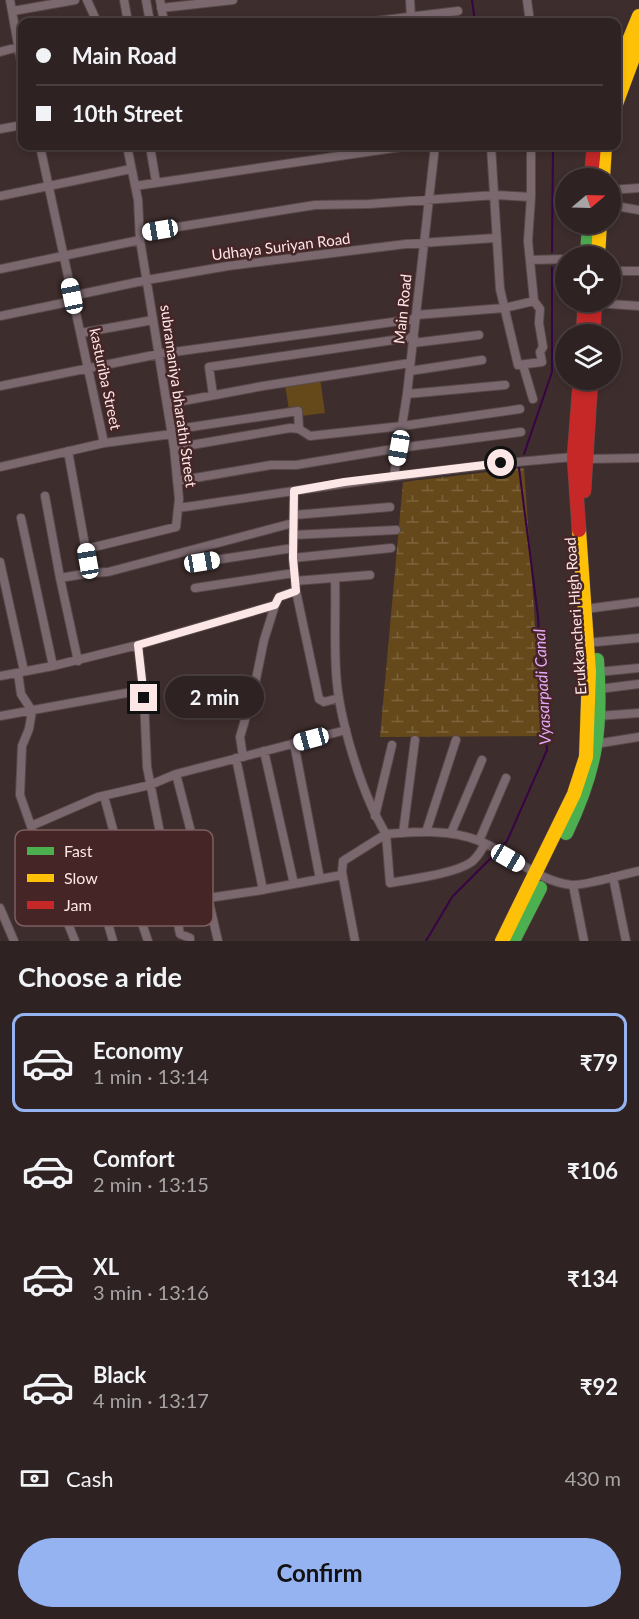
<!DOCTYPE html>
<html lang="en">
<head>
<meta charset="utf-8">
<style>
	:root { --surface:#2e2222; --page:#3a2f2f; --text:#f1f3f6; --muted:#a7a4a5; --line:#493f40; --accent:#95b2f1 }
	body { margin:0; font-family:Lato,sans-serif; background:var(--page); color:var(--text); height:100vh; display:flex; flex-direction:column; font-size:22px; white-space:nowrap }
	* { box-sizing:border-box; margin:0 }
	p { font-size:20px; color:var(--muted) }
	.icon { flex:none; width:33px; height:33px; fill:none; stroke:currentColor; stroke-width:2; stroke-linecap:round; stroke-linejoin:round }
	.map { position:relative; height:941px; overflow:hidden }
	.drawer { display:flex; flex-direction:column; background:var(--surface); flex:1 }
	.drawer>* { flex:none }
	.guide { position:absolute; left:18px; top:18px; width:603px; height:132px; border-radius:12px; box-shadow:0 3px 9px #0003,0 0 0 2px var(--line); display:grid; align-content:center; height:132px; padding:0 18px; background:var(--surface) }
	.needle { width:39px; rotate:71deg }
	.buttons { position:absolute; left:555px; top:168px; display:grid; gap:12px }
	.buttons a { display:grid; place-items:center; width:66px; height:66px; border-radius:50%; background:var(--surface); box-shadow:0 3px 9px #0003,0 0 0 2px var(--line); font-size:30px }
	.end { position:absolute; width:27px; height:27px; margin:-14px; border:8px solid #fde6e6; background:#111; box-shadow:0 0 0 3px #111 }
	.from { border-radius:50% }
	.bubble { position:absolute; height:42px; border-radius:21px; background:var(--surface); box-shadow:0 3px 9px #0003,0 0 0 2px var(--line); font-size:20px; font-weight:700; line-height:42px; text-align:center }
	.car { position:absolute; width:18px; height:36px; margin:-18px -9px; border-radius:8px; box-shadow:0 0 4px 2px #0007; background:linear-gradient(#fff 24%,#345 0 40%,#fff 0 76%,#345 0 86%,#fff 0) }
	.guide b { display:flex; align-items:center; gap:21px; height:57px; font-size:22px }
	.guide b+b { border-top:2px solid var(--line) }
	.guide i { width:15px; height:15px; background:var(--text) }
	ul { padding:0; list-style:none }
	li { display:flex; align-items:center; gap:18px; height:99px; margin:0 12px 9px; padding:0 6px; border:3px solid transparent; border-radius:12px }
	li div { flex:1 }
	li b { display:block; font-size:22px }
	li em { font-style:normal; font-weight:700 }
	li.selected { border-color:var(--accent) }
	li>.icon { width:54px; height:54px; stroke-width:1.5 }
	h2 { padding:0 18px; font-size:27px; line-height:72px }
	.pay { display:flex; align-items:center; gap:15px; height:66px; padding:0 18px; font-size:22px }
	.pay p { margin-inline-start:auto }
	.primary-button { display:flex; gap:12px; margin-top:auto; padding:12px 18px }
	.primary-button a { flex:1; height:69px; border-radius:36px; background:var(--accent); color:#111; font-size:24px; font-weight:700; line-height:69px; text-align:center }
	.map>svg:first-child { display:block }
	.green { fill:#65491a }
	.wetland { fill:url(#wetland-marsh) }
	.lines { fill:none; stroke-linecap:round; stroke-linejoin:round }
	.stream { stroke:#370445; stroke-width:2 }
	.street-casing { stroke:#574949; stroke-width:10 }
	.fast-casing { stroke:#574949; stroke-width:15 }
	.slow-casing { stroke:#574949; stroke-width:15 }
	.jam-casing { stroke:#574949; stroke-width:15 }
	.street { stroke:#7a686e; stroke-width:8 }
	.fast { stroke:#4caf50; stroke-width:14 }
	.slow { stroke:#ffc107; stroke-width:14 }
	.jam { stroke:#c62828; stroke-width:14 }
	.route { stroke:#fde6e6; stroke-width:8 }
	.labels { text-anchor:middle; stroke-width:5; stroke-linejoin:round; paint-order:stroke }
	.street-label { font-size:15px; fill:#fde6e6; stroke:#462527 }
	.water-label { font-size:16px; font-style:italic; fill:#e3aaf9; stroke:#462527 }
	.key { fill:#462527; stroke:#7d5f60; stroke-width:1.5 }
	.key-label { font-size:16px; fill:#fde6e6 }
</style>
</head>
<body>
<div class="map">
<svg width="639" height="941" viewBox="0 0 639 941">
	<defs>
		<pattern id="wetland-marsh" width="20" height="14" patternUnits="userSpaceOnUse" patternTransform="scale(1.5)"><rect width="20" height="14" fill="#65491a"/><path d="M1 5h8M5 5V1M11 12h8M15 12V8" fill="none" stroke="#7c633b"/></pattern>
	</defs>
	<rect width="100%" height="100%" fill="#3e2d2d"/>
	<path class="green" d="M320 378 325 413 301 416 289 410 285 385Z"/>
	<path class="wetland" d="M524 468 543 736 380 737 403 482Z"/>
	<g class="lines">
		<path class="stream" d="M472 0 475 22
			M552 252 553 146
			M524 454 552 372V267
			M500 849 507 841 547 750 538 616 519 468
			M426 941 452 897 496 853"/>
		<defs>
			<path id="street" d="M10 0 22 67
				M87 0 97 22
				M124 0 128 22
				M146 0 150 22
				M160 0 164 22
				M410 0 411 17
				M527 0 530 22
				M161 8 233 0
				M13 11 75 0
				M368 22 458 11
				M0 52 22 46
				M0 129 22 125
				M40 146 104 443
				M150 146 156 182
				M491 146 500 289 518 365 542 362 540 352 543 347 539 323 540 309 534 301 528 241 531 197V152
				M150 147 159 146
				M135 186 408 146
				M610 190 639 188
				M0 196 131 169
				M610 205 639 210
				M140 233 315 205 369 204 495 195 531 197
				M530 260 566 259
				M0 269 140 240
				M610 271H639
				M72 296 147 280 228 266 406 244 495 238
				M595 303 639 306
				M416 315 504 308 534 301
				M0 316 73 301
				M81 333 153 320
				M413 343 479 335
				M523 365 533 399
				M410 371 482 360
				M0 386 159 354 415 319
				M407 394 505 385
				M213 395 209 367 414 337
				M167 404 263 386 410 363
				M171 430 298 411 299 429
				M174 448 290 428 299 429 310 436 402 426 520 409
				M68 451 90 573 60 578 78 661
				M0 467 104 443 172 434
				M394 476 407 394 435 146
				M177 481 271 465H296L399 448 521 432
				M294 491 293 558 296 591 319 699 324 702 339 698
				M45 496 60 578
				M178 508C310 489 441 467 574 457L586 459 639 458
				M294 515 390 507
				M21 518 53 666
				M293 535 396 530
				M86 549 176 527 179 499 174 448 140 240 138 200 127 146
				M293 558 391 548
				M0 562 24 671
				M202 562 293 548
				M90 573 108 572 293 523
				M335 578C336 609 334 640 336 671 338 717 362 795 386 834 417 832 447 829 477 840 510 852 535 881 572 885 584 886 624 874 639 871
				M295 581 370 575
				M195 588 294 573
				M593 608 639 602
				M596 642 639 638
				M138 645 144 698 147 767 180 934 190 938V941
				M598 672 639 668
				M18 673 21 694 32 711 29 729 22 746 20 795 46 869 75 941
				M0 676 53 666 138 645 275 605 279 597 296 591
				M599 689 639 684
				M0 716 143 690
				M598 716 639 713
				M294 743 320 879
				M595 744 639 737
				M264 751 294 884
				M243 757 240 737 254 689 264 640 275 605
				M236 758 263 890
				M176 774 208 898
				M104 796 124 870 148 941
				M375 816 392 745
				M31 826 98 797 150 785 176 774 346 730
				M426 832 456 740
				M403 833 415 740
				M451 833 482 760
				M479 841 506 778
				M94 875 113 941
				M613 877 626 941
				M573 885 584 941
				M0 908 14 941
				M218 941 208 898 256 891 342 875
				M355 941 342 872 343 861 386 834 390 883C411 879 453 874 470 863 477 859 481 851 485 844"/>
			<path id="fast" d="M587 256 589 224
				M566 833C596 770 602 730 597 660
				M513 941 540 888"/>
			<path id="slow" d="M616 72 639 16
				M616 104 639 42
				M603 178 605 146
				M598 256 600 224
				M502 941 574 794 586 757 589 672 579 530"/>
			<path id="jam" d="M591 178 594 146
				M583 334 585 302
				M593 334 595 302
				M584 491 591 380
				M579 530 574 457 580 380"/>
		</defs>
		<use href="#street" class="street-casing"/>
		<use href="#fast" class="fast-casing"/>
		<use href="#slow" class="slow-casing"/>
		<use href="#jam" class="jam-casing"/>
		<use href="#street" class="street"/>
		<use href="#fast" class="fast"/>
		<use href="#slow" class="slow"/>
		<use href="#jam" class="jam"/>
	</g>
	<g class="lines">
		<path class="route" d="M144 698 138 645 275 605 279 597 296 591 293 558 294 491 344 482 501 463"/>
	</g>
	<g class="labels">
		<g class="street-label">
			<text transform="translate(281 247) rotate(-7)" y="5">Udhaya Suriyan Road</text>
			<text transform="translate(403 309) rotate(-84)" y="5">Main Road</text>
			<text transform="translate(105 379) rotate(78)" y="5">kasturiba Street</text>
			<text transform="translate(178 396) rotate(82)" y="5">subramaniya bharathi Street</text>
			<text transform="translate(576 616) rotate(-94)" y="5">Erukkancheri High Road</text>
		</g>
		<g class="water-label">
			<text transform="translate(542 687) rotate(-93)" y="6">Vyasarpadi Canal</text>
		</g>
	</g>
	<rect x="15" y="830" width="198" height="96" rx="9" class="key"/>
	<rect x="27" y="847" width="27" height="8" fill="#4caf50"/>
	<rect x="27" y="874" width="27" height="8" fill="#ffc107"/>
	<rect x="27" y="901" width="27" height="8" fill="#c62828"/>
	<g class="key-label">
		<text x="64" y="857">Fast</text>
		<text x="64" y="884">Slow</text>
		<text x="64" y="911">Jam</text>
	</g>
</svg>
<div class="buttons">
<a><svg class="needle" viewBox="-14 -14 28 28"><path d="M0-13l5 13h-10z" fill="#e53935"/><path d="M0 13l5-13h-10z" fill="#a7a4a5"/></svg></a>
<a><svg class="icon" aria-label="locate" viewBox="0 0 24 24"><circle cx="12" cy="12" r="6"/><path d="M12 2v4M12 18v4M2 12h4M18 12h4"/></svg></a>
<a><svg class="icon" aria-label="layers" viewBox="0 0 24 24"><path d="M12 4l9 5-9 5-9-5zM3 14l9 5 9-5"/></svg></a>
</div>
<i class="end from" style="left:501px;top:463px"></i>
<i class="end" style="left:144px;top:698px"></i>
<div class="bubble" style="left:165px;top:676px;width:99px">2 min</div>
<i class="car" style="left:160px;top:230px;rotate:260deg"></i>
<i class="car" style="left:72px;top:296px;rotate:348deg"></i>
<i class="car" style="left:399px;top:448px;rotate:190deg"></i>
<i class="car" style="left:88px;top:561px;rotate:350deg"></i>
<i class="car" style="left:202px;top:562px;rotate:81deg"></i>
<i class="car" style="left:311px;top:739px;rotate:255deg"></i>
<i class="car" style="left:508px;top:858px;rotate:120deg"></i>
<div class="guide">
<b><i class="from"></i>Main Road</b>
<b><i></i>10th Street</b>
</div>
</div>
<section class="drawer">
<h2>Choose a ride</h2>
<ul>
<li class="selected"><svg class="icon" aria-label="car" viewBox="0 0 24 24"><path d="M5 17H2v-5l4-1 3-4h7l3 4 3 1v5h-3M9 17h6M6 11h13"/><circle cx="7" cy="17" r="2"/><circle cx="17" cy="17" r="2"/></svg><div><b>Economy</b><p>1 min · 13:14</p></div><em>₹79</em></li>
<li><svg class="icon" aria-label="car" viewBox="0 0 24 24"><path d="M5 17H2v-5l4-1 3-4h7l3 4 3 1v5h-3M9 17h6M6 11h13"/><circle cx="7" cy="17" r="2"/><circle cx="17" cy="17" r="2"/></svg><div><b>Comfort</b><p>2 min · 13:15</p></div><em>₹106</em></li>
<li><svg class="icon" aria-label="car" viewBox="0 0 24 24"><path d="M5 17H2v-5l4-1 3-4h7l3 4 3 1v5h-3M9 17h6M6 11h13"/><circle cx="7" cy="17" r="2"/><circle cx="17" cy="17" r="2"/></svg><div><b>XL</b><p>3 min · 13:16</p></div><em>₹134</em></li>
<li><svg class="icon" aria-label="car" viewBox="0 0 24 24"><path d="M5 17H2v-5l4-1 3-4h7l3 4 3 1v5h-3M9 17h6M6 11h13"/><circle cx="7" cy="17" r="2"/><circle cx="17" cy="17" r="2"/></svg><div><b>Black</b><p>4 min · 13:17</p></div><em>₹92</em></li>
</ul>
<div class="pay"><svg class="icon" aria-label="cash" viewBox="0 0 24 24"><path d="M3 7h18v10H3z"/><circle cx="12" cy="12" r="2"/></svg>Cash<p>430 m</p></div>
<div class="primary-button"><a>Confirm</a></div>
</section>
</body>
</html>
